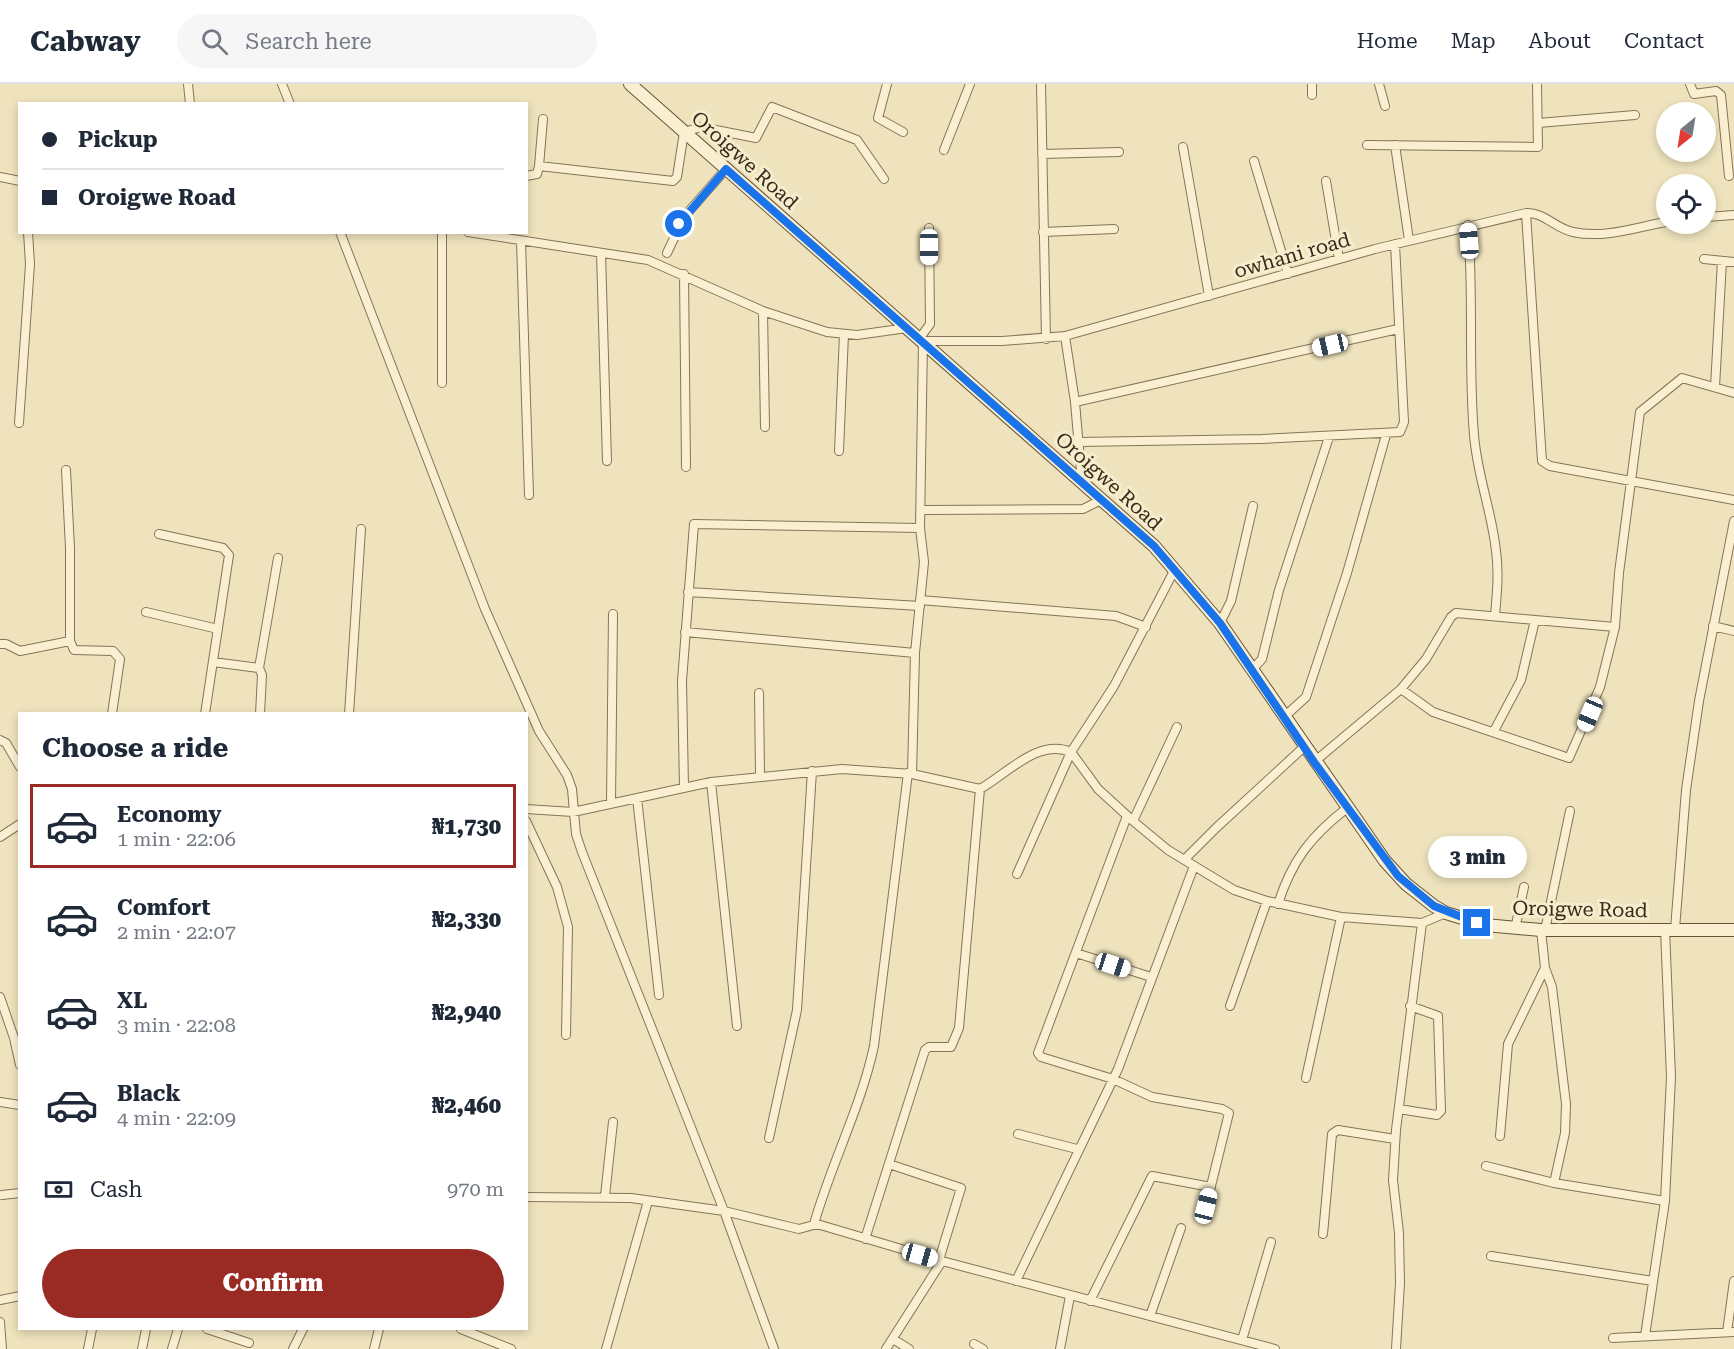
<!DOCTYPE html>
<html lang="en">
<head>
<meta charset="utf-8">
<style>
	:root { --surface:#fff; --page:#f6f6f7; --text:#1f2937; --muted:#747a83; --line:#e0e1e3; --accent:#992a24 }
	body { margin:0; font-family:"Roboto Serif",serif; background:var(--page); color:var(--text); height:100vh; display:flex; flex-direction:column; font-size:22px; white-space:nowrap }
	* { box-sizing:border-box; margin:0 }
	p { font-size:20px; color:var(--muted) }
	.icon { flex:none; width:33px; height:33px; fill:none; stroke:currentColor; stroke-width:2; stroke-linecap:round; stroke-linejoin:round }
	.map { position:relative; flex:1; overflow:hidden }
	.panel { position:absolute; left:18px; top:628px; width:510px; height:618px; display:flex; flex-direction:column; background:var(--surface); border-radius:0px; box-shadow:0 3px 9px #0003 }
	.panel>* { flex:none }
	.banner { position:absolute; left:18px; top:18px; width:510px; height:132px; border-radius:0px; box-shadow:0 3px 9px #0003; display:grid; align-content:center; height:132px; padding:0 24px; background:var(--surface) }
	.needle { width:39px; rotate:210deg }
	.controls { position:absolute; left:1656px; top:18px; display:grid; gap:12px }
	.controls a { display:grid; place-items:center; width:60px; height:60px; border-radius:50%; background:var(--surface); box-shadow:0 3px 9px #0003; font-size:30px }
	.end { position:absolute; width:27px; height:27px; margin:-14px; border:8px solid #1a73e8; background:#fff; box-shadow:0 0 0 3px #fff }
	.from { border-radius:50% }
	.bubble { position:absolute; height:42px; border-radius:21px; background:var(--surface); box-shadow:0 3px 9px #0003; font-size:20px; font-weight:800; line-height:42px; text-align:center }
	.car { position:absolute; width:18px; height:36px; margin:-18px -9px; border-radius:8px; box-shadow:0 0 4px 2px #0007; background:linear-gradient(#fff 24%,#345 0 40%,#fff 0 76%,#345 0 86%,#fff 0) }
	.banner b { display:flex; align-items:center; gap:21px; height:57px; font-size:22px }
	.banner b+b { border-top:2px solid var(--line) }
	.banner i { width:15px; height:15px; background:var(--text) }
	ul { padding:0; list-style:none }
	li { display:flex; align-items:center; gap:18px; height:84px; margin:0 12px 9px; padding:0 12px; border:3px solid transparent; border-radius:0px }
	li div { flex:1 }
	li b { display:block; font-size:22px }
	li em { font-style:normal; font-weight:800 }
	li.current { border-color:var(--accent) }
	li>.icon { width:54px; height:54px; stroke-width:1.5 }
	h2 { padding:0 24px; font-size:27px; line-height:72px }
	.pay { display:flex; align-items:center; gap:15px; height:66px; padding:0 24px; font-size:22px }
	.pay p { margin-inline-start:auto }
	.primary-button { display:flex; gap:12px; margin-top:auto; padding:12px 24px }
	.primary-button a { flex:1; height:69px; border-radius:36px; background:var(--accent); color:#fff; font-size:24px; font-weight:800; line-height:69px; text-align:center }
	header { display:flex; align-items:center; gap:36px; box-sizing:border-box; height:84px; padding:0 30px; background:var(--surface); border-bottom:2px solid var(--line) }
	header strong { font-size:28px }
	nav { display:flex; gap:33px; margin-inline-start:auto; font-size:21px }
	.search { width:420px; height:54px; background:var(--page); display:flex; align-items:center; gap:15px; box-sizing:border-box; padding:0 21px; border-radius:33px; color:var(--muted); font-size:22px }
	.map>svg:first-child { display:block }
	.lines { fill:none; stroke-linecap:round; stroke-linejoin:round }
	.street-casing { stroke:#887356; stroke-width:10 }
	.secondary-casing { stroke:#695439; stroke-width:14 }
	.street { stroke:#faf0d1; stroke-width:8 }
	.secondary { stroke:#faf0d1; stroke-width:12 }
	.route { stroke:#1a73e8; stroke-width:8 }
	.labels { text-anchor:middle; stroke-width:6; stroke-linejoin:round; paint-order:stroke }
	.street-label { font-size:20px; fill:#362a1b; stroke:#f6edcd }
</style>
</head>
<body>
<header>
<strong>Cabway</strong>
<div class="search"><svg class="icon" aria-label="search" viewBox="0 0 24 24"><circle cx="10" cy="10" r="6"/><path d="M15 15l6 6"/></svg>Search here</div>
<nav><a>Home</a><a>Map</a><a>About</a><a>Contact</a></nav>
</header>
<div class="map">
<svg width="1734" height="1265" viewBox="0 0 1734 1265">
	<rect width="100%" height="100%" fill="#efe3bd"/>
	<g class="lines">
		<defs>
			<path id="street" d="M188 0 190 20
				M282 0 290 20
				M887 0 878 34 903 48
				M1041 0 1046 255
				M1379 0 1385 22
				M1690 0 1694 10 1716 7 1721 11 1729 92
				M1312 11V0
				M1538 39 1635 31
				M1367 61 1538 63 1537 0
				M1395 61 1409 156
				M1183 63 1209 212
				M944 66 970 0
				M1042 70 1119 68
				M1254 77 1288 190
				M539 82 543 35
				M526 92 537 90 539 82 673 97 677 93 684 48 701 43 756 54 772 23 857 56 884 95
				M0 93 20 97
				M1326 97 1339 175
				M1526 129 1542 377 1550 382 1734 416
				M1706 133 1734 131
				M1468 141C1474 211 1468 281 1474 351 1477 391 1492 428 1496 467 1499 488 1497 510 1495 531
				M340 148 485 525 539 647 567 691 572 705 576 750 582 768 724 1127 774 1265
				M468 148 648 176 763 227 827 248 857 251 907 244
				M1043 148 1114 145
				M521 157 529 411
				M601 169 607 377
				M667 169 684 133 726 85
				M1704 175 1734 178
				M684 190 686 383
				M763 227 765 343
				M1065 252 1075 318 1082 399
				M920 254 930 240 929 144
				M442 299V148
				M1715 303 1722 177
				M1075 318 1398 245
				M19 339 30 180 28 148
				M1079 358 1262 355 1400 348 1404 338 1395 160
				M839 367 844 250
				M66 386 70 464V557L74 566 113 567 120 575 112 630
				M921 426 1083 425 1101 416
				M159 450 223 464 229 471 205 630
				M688 508 920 522
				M920 516 1116 532 1146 543
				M146 528 218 545
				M1220 539 1231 517 1253 422
				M1713 542 1734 547
				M685 548 915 569
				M0 560H6L20 567 70 557
				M213 578 259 584 262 591 260 630
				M259 584 278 474
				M1252 586 1262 575 1279 506 1329 353
				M1401 605 1433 628 1569 674 1600 603 1615 543 1619 489 1640 328 1682 294 1734 309
				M759 609 760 691
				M349 630 361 445
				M1284 633 1306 613 1347 489 1386 351
				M1494 647 1521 596 1535 536
				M0 656 6 659 20 683
				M1314 678 1401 605 1426 575 1451 533 1456 529 1615 543
				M912 690 915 569 924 478 920 444 923 257H1002L1065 252 1375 165 1526 129C1544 128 1556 145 1573 148 1604 155 1637 143 1666 138
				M711 698 737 942
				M684 704 682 597 694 440 920 444
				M637 714 659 911
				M611 720 613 530
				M526 725 573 728 711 698 842 685 912 690 980 705C1007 690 1038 654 1071 668L1098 705 1133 737 1168 766 1234 806 1267 817 1341 833 1422 839 1446 829
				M1127 732 1038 969 1041 973 1113 995 1152 1013 1222 1025 1229 1029 1206 1122
				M526 737 557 803 568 843 566 951
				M1133 737 1177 643
				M0 753 20 740
				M1184 776 1216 744 1304 663
				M1017 790 1071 668 1114 602 1175 485
				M1278 820C1292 776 1311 752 1347 724
				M1515 845 1524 803
				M1675 845 1686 706 1699 617 1734 437
				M1541 846 1545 884 1552 903 1566 1020 1565 1049 1554 1099
				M1545 846 1570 727
				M1076 869 1151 893
				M0 913 14 954 20 981
				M1230 922 1267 817
				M1306 994 1341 833
				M0 1018 20 1021
				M1399 1025 1437 1031 1441 1027 1438 932 1410 922
				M1018 1050 1077 1065
				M1500 1052 1508 960 1545 884
				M769 1054 797 926 812 687
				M889 1080 961 1104 939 1176
				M1486 1082 1554 1099 1665 1117
				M2 1111 20 1109
				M605 1112 613 1038
				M526 1113 631 1114 724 1127 799 1145 817 1140 942 1177 1275 1265
				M814 1140C831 1080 861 1023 874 962L908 689
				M1323 1150 1332 1050 1338 1046 1395 1055
				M865 1155 925 966 929 963H951L959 944 980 705
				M1491 1172 1653 1197
				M1016 1197 1118 985 1194 782
				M0 1216 20 1212
				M1090 1217 1152 1092 1211 1103
				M1150 1232 1181 1144
				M0 1238 2 1265
				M207 1245 249 1259
				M461 1245 511 1265
				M1727 1248 1734 1197
				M1645 1252 1665 1117 1671 993 1665 845
				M1613 1254 1734 1248
				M893 1255 909 1265
				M1242 1256 1271 1158
				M974 1260 983 1265
				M88 1265 92 1245
				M142 1265 146 1245
				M172 1265 178 1245
				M293 1265 303 1245
				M374 1265 379 1245
				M606 1265 648 1117
				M886 1265 942 1177
				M1060 1265 1070 1212
				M1396 1265 1400 1199 1399 1149 1393 1096 1396 1046 1422 839"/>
			<path id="secondary" d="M630 0 1154 462 1220 539 1385 777 1406 800 1434 822 1446 829 1485 841 1541 846H1734"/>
		</defs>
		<use href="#street" class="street-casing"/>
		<use href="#secondary" class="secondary-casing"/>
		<use href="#street" class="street"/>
		<use href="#secondary" class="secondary"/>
	</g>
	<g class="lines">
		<path class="route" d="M679 140 726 85 1154 462 1220 539 1314 678 1398 792 1434 822 1477 839"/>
	</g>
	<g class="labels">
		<g class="street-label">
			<text transform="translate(745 76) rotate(42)" y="7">Oroigwe Road</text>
			<text transform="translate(1292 171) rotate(-16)" y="7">owhani road</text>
			<text transform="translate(1109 397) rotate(42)" y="7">Oroigwe Road</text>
			<text transform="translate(1580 825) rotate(1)" y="7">Oroigwe Road</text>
		</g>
	</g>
</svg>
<div class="controls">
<a><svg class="needle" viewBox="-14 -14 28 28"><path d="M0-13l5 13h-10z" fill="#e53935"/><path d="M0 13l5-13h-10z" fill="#747a83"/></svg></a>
<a><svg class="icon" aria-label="locate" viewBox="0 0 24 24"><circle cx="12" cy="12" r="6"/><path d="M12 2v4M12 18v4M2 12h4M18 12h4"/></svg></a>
</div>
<i class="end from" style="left:679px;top:140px"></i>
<i class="end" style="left:1477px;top:839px"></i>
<div class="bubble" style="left:1428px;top:752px;width:99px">3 min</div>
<i class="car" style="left:1469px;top:157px;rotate:356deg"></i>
<i class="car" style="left:929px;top:163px;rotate:180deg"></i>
<i class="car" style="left:1330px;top:261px;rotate:257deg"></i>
<i class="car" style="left:1590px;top:630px;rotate:203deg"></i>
<i class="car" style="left:1113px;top:881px;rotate:108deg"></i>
<i class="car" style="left:1206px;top:1122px;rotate:14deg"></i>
<i class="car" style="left:920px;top:1171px;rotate:106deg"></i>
<div class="banner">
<b><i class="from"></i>Pickup</b>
<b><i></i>Oroigwe Road</b>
</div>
<section class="panel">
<h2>Choose a ride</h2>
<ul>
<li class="current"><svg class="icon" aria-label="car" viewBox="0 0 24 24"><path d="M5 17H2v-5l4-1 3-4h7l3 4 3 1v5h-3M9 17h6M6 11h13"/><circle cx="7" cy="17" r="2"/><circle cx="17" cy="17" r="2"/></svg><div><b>Economy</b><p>1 min · 22:06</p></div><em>₦1,730</em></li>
<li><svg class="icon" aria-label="car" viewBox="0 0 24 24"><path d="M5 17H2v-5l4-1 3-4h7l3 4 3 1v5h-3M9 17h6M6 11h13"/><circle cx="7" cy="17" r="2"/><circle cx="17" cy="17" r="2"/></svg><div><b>Comfort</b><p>2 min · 22:07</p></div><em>₦2,330</em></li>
<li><svg class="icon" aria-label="car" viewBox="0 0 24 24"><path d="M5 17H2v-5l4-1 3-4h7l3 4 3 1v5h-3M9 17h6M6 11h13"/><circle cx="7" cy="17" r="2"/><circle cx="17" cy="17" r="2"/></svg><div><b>XL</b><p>3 min · 22:08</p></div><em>₦2,940</em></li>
<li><svg class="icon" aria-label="car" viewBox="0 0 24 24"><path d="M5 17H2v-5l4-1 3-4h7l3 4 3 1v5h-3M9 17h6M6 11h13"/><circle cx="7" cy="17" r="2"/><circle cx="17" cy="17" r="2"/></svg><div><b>Black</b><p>4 min · 22:09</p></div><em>₦2,460</em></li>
</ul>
<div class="pay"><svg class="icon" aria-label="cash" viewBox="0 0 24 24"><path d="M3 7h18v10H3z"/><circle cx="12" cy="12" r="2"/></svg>Cash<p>970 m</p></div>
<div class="primary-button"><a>Confirm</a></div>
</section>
</div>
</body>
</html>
